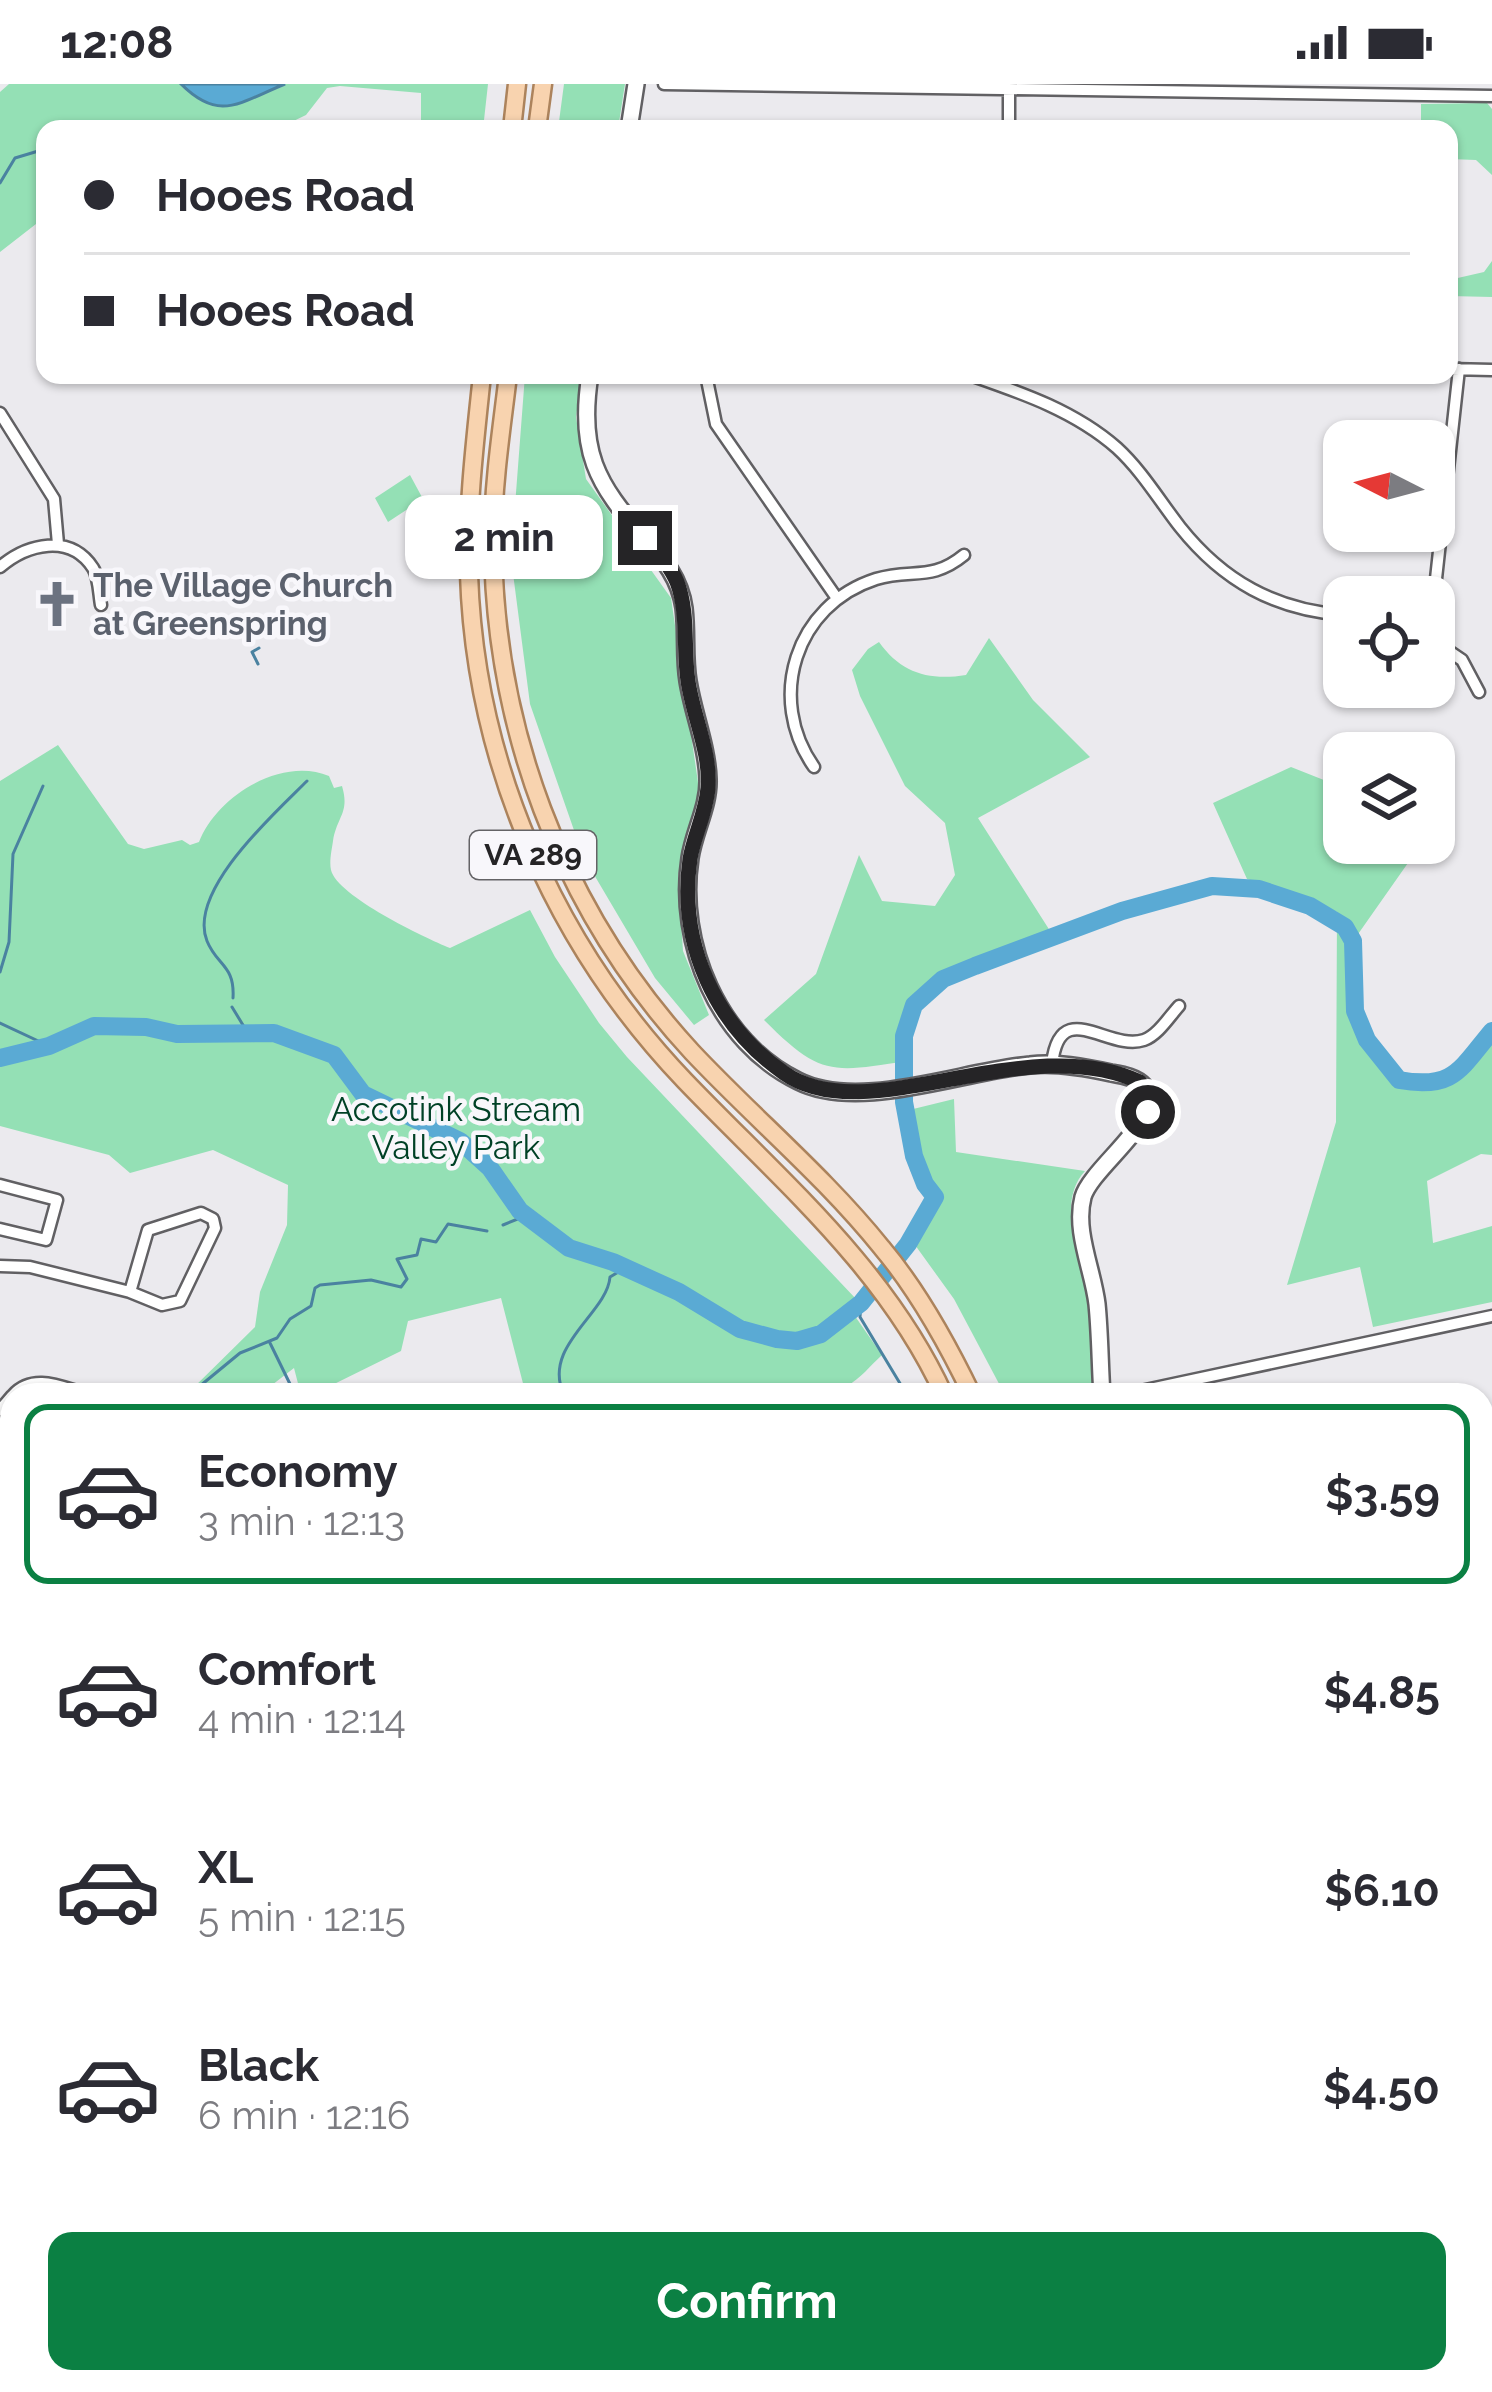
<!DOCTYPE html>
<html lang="en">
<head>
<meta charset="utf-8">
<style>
	:root { --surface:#fff; --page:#f2f2f3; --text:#2b2b33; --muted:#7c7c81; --line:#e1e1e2; --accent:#0b8043 }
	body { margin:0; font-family:Raleway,sans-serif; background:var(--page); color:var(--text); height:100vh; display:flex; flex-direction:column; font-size:45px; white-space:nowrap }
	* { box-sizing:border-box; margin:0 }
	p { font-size:39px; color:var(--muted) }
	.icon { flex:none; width:66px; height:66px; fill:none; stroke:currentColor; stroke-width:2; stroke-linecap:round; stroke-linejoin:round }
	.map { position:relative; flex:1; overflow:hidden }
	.side { position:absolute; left:0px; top:1299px; width:1494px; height:1011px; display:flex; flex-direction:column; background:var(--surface); border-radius:36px 36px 0 0; box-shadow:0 3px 9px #0004 }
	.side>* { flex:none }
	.banner { position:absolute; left:36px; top:36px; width:1422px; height:264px; border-radius:24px; box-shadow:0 3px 9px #0004; display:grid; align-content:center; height:264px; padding:0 48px; background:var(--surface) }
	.needle { width:78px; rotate:276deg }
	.controls { position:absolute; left:1323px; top:336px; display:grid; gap:24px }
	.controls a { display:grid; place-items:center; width:132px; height:132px; border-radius:24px; background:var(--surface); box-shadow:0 3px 9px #0004; font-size:60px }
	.end { position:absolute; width:54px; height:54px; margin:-27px; border:15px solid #252426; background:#fff; box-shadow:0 0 0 6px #fff }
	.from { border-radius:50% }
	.bubble { position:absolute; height:84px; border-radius:24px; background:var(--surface); box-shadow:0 3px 9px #0004; font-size:39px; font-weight:700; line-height:84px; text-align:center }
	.banner b { display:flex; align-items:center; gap:42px; height:114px; font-size:45px }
	.banner b+b { border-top:3px solid var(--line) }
	.banner i { width:30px; height:30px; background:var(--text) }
	ul { padding:21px 0 0; list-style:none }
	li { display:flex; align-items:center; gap:36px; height:180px; margin:0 24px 18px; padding:0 24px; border:6px solid transparent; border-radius:24px }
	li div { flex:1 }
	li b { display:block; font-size:45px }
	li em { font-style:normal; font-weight:700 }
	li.current { border-color:var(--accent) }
	li>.icon { width:108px; height:108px; stroke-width:1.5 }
	.cta { display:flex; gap:24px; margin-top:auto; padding:24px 48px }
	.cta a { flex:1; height:138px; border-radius:24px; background:var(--accent); color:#fff; font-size:48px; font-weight:700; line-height:138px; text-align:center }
	.status { display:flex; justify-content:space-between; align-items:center; height:84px; padding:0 60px; background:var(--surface); direction:ltr }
	.status svg { height:33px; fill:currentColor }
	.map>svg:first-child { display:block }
	.green { fill:#94e0b5 }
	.water { fill:#5aaad4; stroke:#4a82a0; stroke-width:3 }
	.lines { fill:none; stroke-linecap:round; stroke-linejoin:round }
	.stream { stroke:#4a82a0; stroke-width:3 }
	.river { stroke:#5aaad4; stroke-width:18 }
	.street-casing { stroke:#616063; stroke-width:15 }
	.secondary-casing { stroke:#616063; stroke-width:20 }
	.primary-casing { stroke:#ac835c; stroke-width:21 }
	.highway-casing { stroke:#ac835c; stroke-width:22 }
	.street { stroke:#fff; stroke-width:10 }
	.secondary { stroke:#fff; stroke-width:15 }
	.primary { stroke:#f8d3af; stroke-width:16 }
	.highway { stroke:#f4b679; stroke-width:18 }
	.route { stroke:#252426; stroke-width:15 }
	.labels { text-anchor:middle; stroke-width:9; stroke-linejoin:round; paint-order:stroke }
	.shield { fill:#f8f7fb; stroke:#646366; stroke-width:3 }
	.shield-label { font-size:30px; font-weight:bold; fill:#252426 }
	.worship-label { font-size:33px; font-weight:bold; fill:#5b616d; stroke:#f8f7fb; text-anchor:start }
	.park-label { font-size:33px; fill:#004126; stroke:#f8f7fb }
</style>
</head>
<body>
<div class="status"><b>12:08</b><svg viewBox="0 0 49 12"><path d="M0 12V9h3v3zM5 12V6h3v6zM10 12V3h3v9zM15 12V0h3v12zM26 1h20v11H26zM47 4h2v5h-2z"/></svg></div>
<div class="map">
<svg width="1492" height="2308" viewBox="0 0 1492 2308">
	<rect width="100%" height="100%" fill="#ebeaee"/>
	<path class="green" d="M9 0H488L483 45H421V9L340 2 327 4 306 31 277 45H45V133L0 168V8Z
		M564 0H625L618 45H558Z
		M1487 19 1492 25V91L1476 76 1449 75V45H1421V20Z
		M1492 177V213L1449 212V196L1484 188Z
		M525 291H582L576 333 586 395 671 514 699 705 678 791 683 867 709 931 694 941 655 894 583 772 530 620 511 474Z
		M410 391 423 415 388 438 375 414Z
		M989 554 1033 616 1090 673 978 734 1052 850C1000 867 950 879 909 919L907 977C831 989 820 992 764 936L816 890 859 771 882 817 935 822 955 791 945 739 905 702 860 612 852 586 868 565 879 558C901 589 929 597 966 591Z
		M58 661 128 760 144 765 182 756 190 761 199 758C216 713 281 672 329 692L334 704 342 702C350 729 337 732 333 757 332 764 329 778 331 786 337 812 425 854 450 864L530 826 555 873 599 939 627 973 857 1216 850 1225 882 1271C871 1281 860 1295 847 1302 806 1322 672 1312 625 1304L623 1311H526L501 1214 408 1237 401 1267 322 1306 320 1311H301L294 1284 259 1311H186L255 1243 260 1208 287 1141 288 1101 213 1066 130 1089 109 1071 0 1042V697Z
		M1291 683 1344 704V759H1422L1356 853 1359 941 1408 996 1446 994 1492 938V1071L1481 1070 1427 1097 1433 1159 1492 1142V1218L1373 1243 1360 1183 1287 1201 1336 1038 1337 828 1247 795 1213 719Z
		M954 1015 956 1068 1085 1087C1052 1123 1087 1182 1093 1224 1097 1252 1094 1283 1095 1311H1005L954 1215 910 1154 934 1129 910 1086 905 1027Z
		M0 1512 12 1523V1933H0Z
		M258 2298H516L515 2308H387L385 2302 359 2308H253Z
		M902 2298H1126L1130 2308H894Z"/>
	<path class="water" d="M181 0H285C240 18 220 39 181 0Z"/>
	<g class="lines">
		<path class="stream" d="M0 99 15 74 45 65
			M258 580 252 568 259 564
			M0 888 9 858 13 770 43 702
			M233 914C235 881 217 882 207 857 187 807 275 729 307 697
			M232 923 246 946
			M0 939 49 962
			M503 1141 525 1132
			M861 1219 860 1233 907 1311
			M270 1259 290 1300
			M189 1311 240 1269 277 1254 290 1235 311 1222 315 1204 320 1201 371 1196 401 1203 407 1195 397 1175 417 1171 421 1155 436 1158 448 1140 487 1147
			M564 1311C541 1262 607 1230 610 1193L625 1184
			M0 1629 12 1612
			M0 1834 12 1849"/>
		<path class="river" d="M0 974 49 962 94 942 146 943 177 950 274 949 334 971 363 1010 460 1057 490 1084 520 1127 569 1164 613 1178 679 1208 740 1245 777 1255 797 1257 821 1250 861 1219 908 1160 935 1113 925 1100 914 1072 904 1018V952L914 921 943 895 975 882 1122 827 1212 802 1259 805 1310 822 1345 843 1353 857 1355 927 1367 956 1399 996C1454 1006 1460 985 1492 947"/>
		<defs>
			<path id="street" d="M664 0 1492 12
				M1009 45V7
				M1449 285 1492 286
				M706 291 716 340 836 513
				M970 291C1022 309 1075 327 1117 364 1142 387 1159 416 1180 443 1223 497 1275 526 1344 531
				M0 329 54 415 58 460
				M0 483C27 460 70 449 93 484 99 493 99 510 101 521
				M1434 513 1459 285
				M1434 557 1462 576 1479 608
				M814 683C766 615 795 521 876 495 912 484 931 498 964 471
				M1052 980C1060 911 1108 968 1144 956 1158 951 1169 933 1179 922
				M0 1101 57 1116 46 1156 0 1145
				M201 1129 213 1135 215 1144 180 1217 162 1221 130 1208 148 1146Z
				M0 1182 30 1183 130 1208
				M13 1311C34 1288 63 1304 90 1311
				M1122 1311 1492 1232
				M0 1326 12 1312
				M0 1406 7 1411 12 1405
				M1482 1581 1492 1578
				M1482 1749 1492 1753
				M1482 1917 1492 1945
				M1482 2017H1492
				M1482 2084 1492 2057
				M0 2179 12 2187
				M574 2308 576 2298"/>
			<path id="secondary" d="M629 45 636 0
				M590 291C578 366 596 400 645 454 664 476 680 495 684 524 687 549 684 573 688 597 693 629 707 662 708 695 709 722 694 747 690 774 677 859 718 958 798 997 859 1028 962 987 1030 981 1056 978 1084 983 1111 989 1122 991 1136 993 1144 1002 1170 1031 1092 1082 1083 1113 1074 1147 1093 1186 1097 1220 1100 1250 1100 1281 1102 1311
				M0 1493 12 1504
				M1482 2208 1492 2207
				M827 2308 832 2298"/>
			<path id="primary" d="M512 45 517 0
				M537 45 543 0
				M482 291C475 358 467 423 469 490 475 680 555 861 685 997 780 1096 886 1184 944 1311
				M508 291C502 342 494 393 493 445 491 638 560 825 692 968 754 1034 825 1093 882 1164 919 1208 947 1259 972 1311
				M1482 2287 1492 2284
				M1159 2298 1162 2308
				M1180 2298 1183 2308
				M1323 2298 1328 2308
				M1338 2298 1343 2308
				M859 2308 863 2298
				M1423 2308 1449 2298"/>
			<path id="highway" d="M1482 2252 1492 2250
				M1144 2298 1148 2308
				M881 2308 885 2298
				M1353 2308 1370 2298"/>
		</defs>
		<use href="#street" class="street-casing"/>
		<use href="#secondary" class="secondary-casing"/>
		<use href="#primary" class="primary-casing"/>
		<use href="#highway" class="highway-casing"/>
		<use href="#street" class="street"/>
		<use href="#secondary" class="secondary"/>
		<use href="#primary" class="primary"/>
		<use href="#highway" class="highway"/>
	</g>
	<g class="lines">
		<path class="route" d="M645 454C657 468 670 481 677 498 689 529 683 565 688 597 693 632 711 669 708 704 706 729 694 751 690 775 678 859 715 941 784 989 867 1048 1026 944 1140 998L1150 1014 1148 1028"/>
	</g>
	<defs>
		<symbol id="church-bare" viewBox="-9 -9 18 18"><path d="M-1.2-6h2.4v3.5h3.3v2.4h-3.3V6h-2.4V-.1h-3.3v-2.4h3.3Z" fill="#6b7280" stroke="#f8f7fb" stroke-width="2.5" paint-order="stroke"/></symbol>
	</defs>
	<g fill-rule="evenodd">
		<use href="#church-bare" x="24" y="487" width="66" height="66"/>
	</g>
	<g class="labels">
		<rect class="shield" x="470" y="747" width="126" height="48" rx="9"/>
		<g class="shield-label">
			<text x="533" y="781">VA 289</text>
		</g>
		<g class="worship-label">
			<text x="93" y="513">The Village Church<tspan x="93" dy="38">at Greenspring</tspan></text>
		</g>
		<g class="park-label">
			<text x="456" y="1037">Accotink Stream<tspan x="456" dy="38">Valley Park</tspan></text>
		</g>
	</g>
</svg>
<div class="controls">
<a><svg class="needle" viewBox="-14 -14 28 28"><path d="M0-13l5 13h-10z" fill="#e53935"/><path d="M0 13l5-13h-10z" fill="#7c7c81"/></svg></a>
<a><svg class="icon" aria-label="locate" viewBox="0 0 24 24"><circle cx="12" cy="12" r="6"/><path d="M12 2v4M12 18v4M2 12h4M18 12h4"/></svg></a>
<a><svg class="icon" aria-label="layers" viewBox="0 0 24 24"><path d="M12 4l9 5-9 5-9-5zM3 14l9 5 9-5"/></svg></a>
</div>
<i class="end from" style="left:1148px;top:1028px"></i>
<i class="end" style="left:645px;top:454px"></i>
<div class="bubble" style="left:405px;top:411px;width:198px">2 min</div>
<div class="banner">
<b><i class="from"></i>Hooes Road</b>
<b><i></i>Hooes Road</b>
</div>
<section class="side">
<ul>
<li class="current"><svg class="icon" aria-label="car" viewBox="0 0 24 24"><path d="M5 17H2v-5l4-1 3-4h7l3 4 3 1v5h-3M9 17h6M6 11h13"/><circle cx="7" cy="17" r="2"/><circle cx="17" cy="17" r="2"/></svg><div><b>Economy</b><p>3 min · 12:13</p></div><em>$3.59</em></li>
<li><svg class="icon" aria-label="car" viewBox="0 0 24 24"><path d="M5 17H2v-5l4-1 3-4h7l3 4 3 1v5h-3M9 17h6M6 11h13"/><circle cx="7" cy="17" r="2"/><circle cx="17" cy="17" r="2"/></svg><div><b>Comfort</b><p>4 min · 12:14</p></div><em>$4.85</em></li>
<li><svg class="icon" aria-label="car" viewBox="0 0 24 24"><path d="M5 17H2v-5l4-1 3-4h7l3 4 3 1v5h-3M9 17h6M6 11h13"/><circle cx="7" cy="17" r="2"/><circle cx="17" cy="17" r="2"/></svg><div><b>XL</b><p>5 min · 12:15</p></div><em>$6.10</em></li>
<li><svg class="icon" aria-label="car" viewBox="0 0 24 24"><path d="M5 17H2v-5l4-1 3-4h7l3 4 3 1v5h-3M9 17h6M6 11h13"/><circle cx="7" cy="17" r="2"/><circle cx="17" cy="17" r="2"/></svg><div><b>Black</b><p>6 min · 12:16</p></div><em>$4.50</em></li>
</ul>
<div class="cta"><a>Confirm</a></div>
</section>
</div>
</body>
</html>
